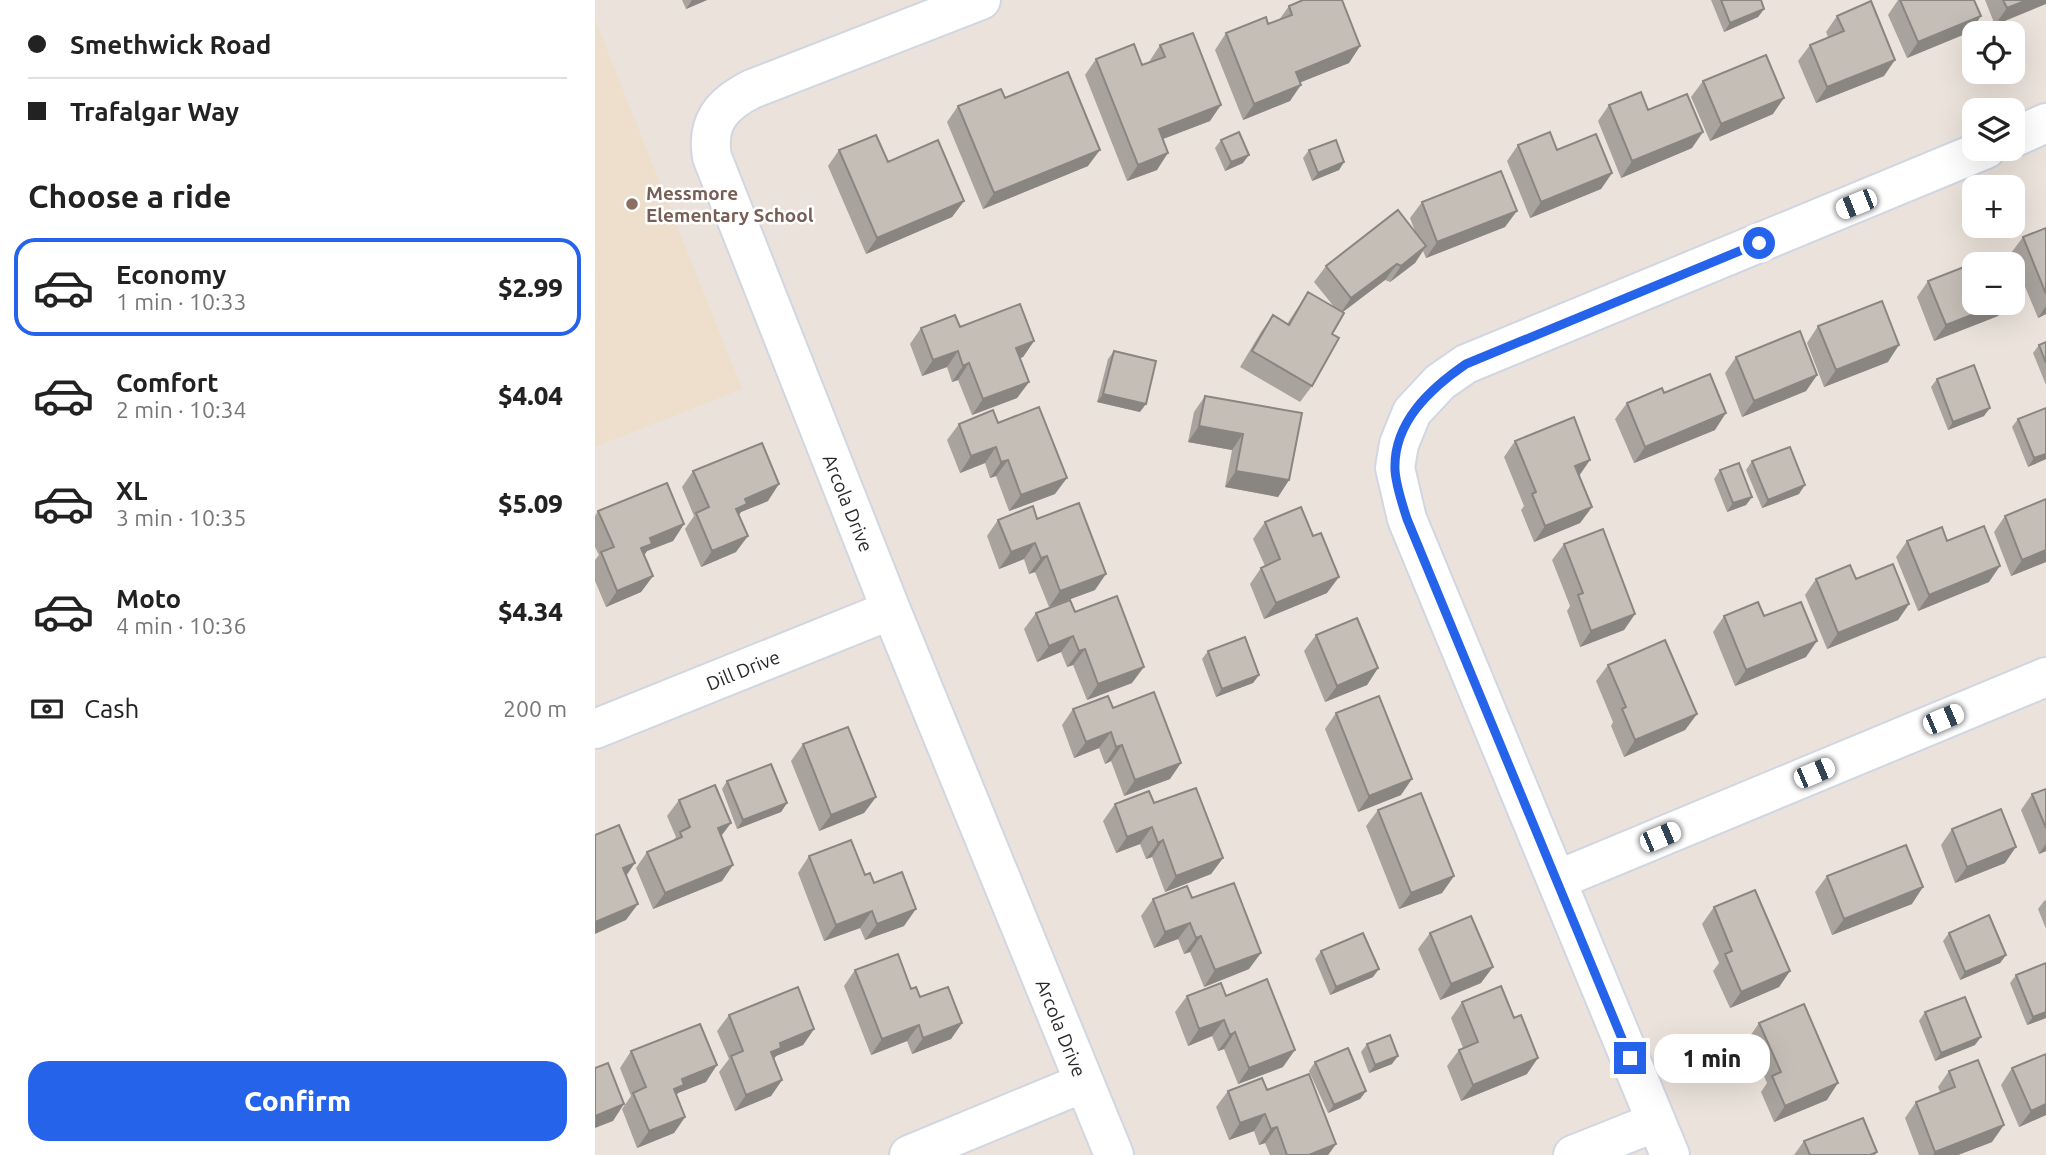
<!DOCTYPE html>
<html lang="en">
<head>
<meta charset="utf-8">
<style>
	:root { --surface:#fff; --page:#f6f6f6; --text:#222; --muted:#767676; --line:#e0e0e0; --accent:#2563eb }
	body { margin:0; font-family:Ubuntu,sans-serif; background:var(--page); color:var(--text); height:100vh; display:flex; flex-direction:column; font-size:26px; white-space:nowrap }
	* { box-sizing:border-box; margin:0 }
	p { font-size:23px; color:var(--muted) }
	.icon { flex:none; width:38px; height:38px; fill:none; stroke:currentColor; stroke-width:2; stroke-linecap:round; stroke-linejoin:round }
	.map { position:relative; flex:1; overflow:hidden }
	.side { display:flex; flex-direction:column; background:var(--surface); width:595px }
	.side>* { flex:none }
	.top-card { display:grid; align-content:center; height:154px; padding:0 28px; background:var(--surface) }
	.controls { position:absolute; left:1367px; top:21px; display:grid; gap:14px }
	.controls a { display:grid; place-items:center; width:63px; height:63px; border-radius:14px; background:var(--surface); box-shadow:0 7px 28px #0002; font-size:35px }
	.end { position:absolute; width:32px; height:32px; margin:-16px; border:9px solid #2563eb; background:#fff; box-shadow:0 0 0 4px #fff }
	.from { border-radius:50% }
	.bubble { position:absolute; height:49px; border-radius:21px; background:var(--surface); box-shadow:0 7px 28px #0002; font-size:23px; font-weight:800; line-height:49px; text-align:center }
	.car { position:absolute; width:21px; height:42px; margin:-21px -10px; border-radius:9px; box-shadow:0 0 5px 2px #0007; background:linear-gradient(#fff 24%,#345 0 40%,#fff 0 76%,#345 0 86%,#fff 0) }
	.top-card b { display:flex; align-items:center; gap:24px; height:66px; font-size:26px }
	.top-card b+b { border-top:2px solid var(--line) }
	.top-card i { width:18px; height:18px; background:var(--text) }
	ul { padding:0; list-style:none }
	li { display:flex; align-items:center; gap:21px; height:98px; margin:0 14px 10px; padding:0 14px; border:4px solid transparent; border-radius:21px }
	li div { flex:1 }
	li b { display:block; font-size:26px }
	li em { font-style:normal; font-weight:800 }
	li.on { border-color:var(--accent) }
	li>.icon { width:63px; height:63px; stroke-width:1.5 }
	h2 { padding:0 28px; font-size:32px; line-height:84px }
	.pay { display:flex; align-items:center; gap:18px; height:77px; padding:0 28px; font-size:26px }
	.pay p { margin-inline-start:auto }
	.button { display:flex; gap:14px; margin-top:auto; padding:14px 28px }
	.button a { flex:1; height:80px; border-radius:21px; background:var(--accent); color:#fff; font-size:28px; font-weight:800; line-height:80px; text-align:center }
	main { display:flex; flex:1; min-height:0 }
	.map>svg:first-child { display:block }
	.education { fill:#eddfcb }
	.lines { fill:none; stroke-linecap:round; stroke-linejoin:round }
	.street-casing { stroke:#d1d6e2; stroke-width:42 }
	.street { stroke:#fff; stroke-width:38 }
	.wall { fill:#a9a39d }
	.shaded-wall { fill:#898580 }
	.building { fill:#c4beb7; stroke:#898580; stroke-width:2 }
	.route { stroke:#2563eb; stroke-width:9 }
	.education-dot { fill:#8d6e63; stroke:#fff; stroke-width:2.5 }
	.labels { text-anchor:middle; stroke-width:5; stroke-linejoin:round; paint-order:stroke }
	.education-label { font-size:19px; font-weight:bold; fill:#785e54; stroke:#fff; text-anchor:start }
	.street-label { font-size:19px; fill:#292929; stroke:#fff }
</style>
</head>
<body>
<main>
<section class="side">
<div class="top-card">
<b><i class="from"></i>Smethwick Road</b>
<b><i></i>Trafalgar Way</b>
</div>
<h2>Choose a ride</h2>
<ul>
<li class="on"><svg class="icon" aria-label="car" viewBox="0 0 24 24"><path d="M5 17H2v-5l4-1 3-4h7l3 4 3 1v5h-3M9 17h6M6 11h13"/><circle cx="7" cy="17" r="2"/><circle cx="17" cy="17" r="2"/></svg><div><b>Economy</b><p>1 min · 10:33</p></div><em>$2.99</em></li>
<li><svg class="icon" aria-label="car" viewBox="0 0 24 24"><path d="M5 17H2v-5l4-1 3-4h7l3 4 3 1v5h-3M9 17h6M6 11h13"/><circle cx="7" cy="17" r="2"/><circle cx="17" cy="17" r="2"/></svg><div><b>Comfort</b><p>2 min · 10:34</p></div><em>$4.04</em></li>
<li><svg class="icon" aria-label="car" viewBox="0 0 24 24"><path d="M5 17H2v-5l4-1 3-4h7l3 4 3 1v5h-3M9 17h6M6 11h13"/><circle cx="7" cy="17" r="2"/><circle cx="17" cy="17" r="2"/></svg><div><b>XL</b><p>3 min · 10:35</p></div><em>$5.09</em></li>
<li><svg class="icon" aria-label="car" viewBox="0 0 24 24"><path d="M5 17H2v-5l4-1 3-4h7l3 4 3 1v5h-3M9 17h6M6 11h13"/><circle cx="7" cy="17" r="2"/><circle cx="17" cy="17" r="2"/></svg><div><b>Moto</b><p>4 min · 10:36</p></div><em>$4.34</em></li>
</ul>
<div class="pay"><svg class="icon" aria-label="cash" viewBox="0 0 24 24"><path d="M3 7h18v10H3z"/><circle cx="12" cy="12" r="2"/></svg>Cash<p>200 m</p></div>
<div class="button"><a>Confirm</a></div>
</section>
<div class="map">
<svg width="1451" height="1155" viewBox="0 0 1451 1155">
	<rect width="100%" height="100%" fill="#ebe3db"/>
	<path class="education" d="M0 19 147 389 0 447Z"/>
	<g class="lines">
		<defs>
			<path id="street" d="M386 0 157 89C127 104 111 122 117 157L296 610 519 1155
				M1418 138 1451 123
				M0 729 296 610
				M962 880 1451 677
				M314 1155 488 1083
				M978 1155 1061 1122
				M1075 1155 812 519 800 468 804 444 817 412 845 382 871 364 1391 149"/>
		</defs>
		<use href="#street" class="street-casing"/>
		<use href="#street" class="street"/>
	</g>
	<path class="wall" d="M87 0H112L91 9Z
		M1116 0H1166L1169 9 1163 17 1129 32Z
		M1303 0H1379L1386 16 1375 32 1312 58 1293 15Z
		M1390 0H1451L1400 25Z
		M694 6 765 46 754 63 705 82 695 101 648 120 620 50 631 33 673 24 684 20Z
		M1242 16 1289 76 1221 103 1203 61 1215 45 1233 37 1231 32Z
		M565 45 615 121 568 139 562 170 532 181 490 75 501 59 547 65 554 63V62Z
		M1108 81 1178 114 1115 141 1096 97Z
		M410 98 493 166 388 209 352 122 363 106Z
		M1014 105 1053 110 1097 148 1026 178 1003 121Z
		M626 140 648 163 630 171 620 148Z
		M923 145 962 150 1017 173 1006 189 935 218 912 161Z
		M244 150 293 162 369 201 357 217 271 254 233 166Z
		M714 150 749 162 744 170 717 181 708 158Z
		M827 202 910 227 831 258 828 251 820 263 795 282 790 280 748 312 737 334 717 386 705 402 645 367 666 332 678 315 692 324 713 292 740 308 719 282 731 266 821 234 815 218Z
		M1451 228V314L1443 318 1416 253 1428 237Z
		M1333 281 1379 303H1412L1403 316 1339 341 1322 297Z
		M1223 326 1293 362 1229 387 1212 343Z
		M365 327 439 341 428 357 425 358 434 382 422 398 377 415 363 380 357 382 352 367 327 376 315 344 326 328Z
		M1451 342V385L1438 353 1444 345Z
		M519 351 545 412 502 402 513 359Z
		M1141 357 1222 375 1211 391 1147 417 1130 373Z
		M1342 379 1389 416 1353 430 1336 387Z
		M1069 393 1120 430 1039 463 1020 419 1032 403Z
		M610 396 694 480 683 497 630 487 637 450 593 442 599 412Z
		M1423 419 1451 459 1433 467 1417 427Z
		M403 423 460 494 414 511 401 476 395 478 390 463 365 473 352 440 364 424Z
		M920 441 984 476 997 507 985 523 939 542 926 510 929 506 909 457Z
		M1157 461 1204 494 1167 508 1151 470Z
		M1125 470 1157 497 1151 505 1132 512 1119 479Z
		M98 471 173 501 146 512 144 515 141 552 106 567 90 529 99 516 87 487Z
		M1451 499V562L1416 576 1399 532 1410 516Z
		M3 511 89 524 78 541 52 551 49 555 58 576 46 592 11 607 0 581V560L4 555 0 547V516Z
		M442 519 500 590 454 607 440 572 434 574 429 559 404 569 392 536 403 520Z
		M670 522 732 593 669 619 655 584 666 568 670 566 658 539Z
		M1312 541H1352L1394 582 1323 611 1301 557Z
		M969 544 1040 614 1029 630 985 647 972 611 975 606 957 560Z
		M1221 579H1261L1314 604 1303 620 1232 649 1210 595Z
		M480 612 537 683 492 700 478 665 472 667 466 652 442 662 429 629 441 613Z
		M1129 616H1169L1211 657 1140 686 1118 632Z
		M721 635 783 668 772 685 730 702 709 651Z
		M613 651 664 675 658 683 621 697 607 659Z
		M1013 665 1102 714 1090 730 1029 757 1016 726 1018 722 1001 681Z
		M518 708 575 779 529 796 516 761 510 764 504 748 479 758 467 725 478 709Z
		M741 713 806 795 763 812 730 729Z
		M208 744 281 797 269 813 224 831 196 761Z
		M132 781 192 803 186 812 142 829 127 789Z
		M1451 789V851L1444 854 1426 810 1437 794Z
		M84 800 127 881 58 909 41 868 52 852 78 841 81 837 72 816Z
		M559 803 628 858 616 874 570 892 557 857 551 859 545 844 521 853 508 821 520 804Z
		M783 810 859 876 847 893 804 909 771 826Z
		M1357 829 1410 863 1360 883 1346 845Z
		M214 856 270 875 279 883 309 926 270 940 265 928 229 941 203 873Z
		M1232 876 1317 904 1237 935 1220 892Z
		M597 898 654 969 609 987 595 952 589 954 583 939 559 948 546 916 558 899Z
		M1451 900V929L1443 909 1449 901Z
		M1119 907 1195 971 1184 987 1135 1008 1118 971 1124 963 1107 924Z
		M835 933 886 983 845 1000 823 949Z
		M1354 933 1411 955 1405 963 1365 980 1348 941Z
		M726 951 778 977 735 995 720 959Z
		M1451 963V1018L1432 1025 1415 983 1421 975Z
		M260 970 316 989 325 997 367 1023 356 1039 317 1054 312 1041 276 1055 249 986Z
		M592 996H631L688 1067 643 1084 629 1049 623 1051 617 1036 593 1046 580 1012Z
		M867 1002 919 1018 932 1074 866 1101 852 1066 864 1050 868 1048 856 1018Z
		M1330 1012 1380 1045 1340 1061 1324 1021Z
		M134 1015 219 1029 208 1045 181 1056 179 1059 187 1080 176 1096 140 1111 124 1072 134 1059 122 1031Z
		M1164 1023 1232 1100 1179 1122 1166 1092 1172 1083 1153 1039Z
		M772 1044 797 1064 774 1073 766 1052Z
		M36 1051 111 1082 83 1093 81 1095 90 1117 79 1133 42 1148 27 1109 36 1096 25 1068Z
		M720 1062 771 1091 765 1099 733 1113 714 1071Z
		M1417 1068 1451 1115 1424 1127 1406 1085Z
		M1354 1071 1397 1142 1363 1155H1324L1310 1118 1321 1102 1345 1092 1343 1087Z
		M672 1090 741 1144 733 1155H675L670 1143 664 1145 659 1131 634 1140 621 1107 633 1091Z
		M1209 1141 1282 1152 1280 1155H1199Z"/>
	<path class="shaded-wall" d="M97 0H112L91 9Z
		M1432 0H1451V4L1400 25 1412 8Z
		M1169 9 1163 17 1129 32 1135 23Z
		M1386 16 1375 32 1312 58 1323 42Z
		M765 46 754 63 689 89 701 72Z
		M1300 60 1289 76 1221 103 1232 87Z
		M706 85 695 101 648 120 659 104Z
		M1189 98 1178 114 1115 141 1126 124Z
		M626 105 615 121 552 145 564 129Z
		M1108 132 1097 148 1026 178 1037 161Z
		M505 150 493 166 388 209 399 193Z
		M573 153 562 170 532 181 543 165Z
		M654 155 648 163 630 171 636 162Z
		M749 162 744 170 717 181 723 173Z
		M1017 173 1006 189 935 218 946 202Z
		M369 201 357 217 271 254 282 238Z
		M922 211 910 227 831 258 842 242Z
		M831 246 820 263 795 282 806 266Z
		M802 264 790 280 745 314 756 298Z
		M1407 303H1412L1403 316 1339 341 1351 325Z
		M1451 306V314L1443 318Z
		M439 341 428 357 409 364 421 348Z
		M1304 345 1293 362 1229 387 1241 370Z
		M363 351 352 367 327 376 338 360Z
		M374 363 363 380 357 382 368 366Z
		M1222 375 1211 391 1147 417 1159 401Z
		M434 382 422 398 377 415 388 399Z
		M508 394 551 404 545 412 502 402Z
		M1395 408 1389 416 1353 430 1358 422Z
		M1131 413 1120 430 1039 463 1050 447Z
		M604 426 648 434 637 450 593 442Z
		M401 447 390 463 365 473 376 456Z
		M1451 454V459L1433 467 1439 458Z
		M413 460 401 476 395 478 406 462Z
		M995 460 984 476 980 466Z
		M641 471 694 480 683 497 630 487Z
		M472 478 460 494 414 511 426 495Z
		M184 484 173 501 146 512 140 520 141 509 150 499Z
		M1210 485 1204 494 1167 508 1173 500Z
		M1157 497 1151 505 1132 512 1138 503Z
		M997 507 985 523 939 542 950 526Z
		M89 524 78 541 52 551 46 560V548L55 538Z
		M153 536 141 552 106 567 117 551Z
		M440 543 429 559 404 569 416 552Z
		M1451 550V562L1416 576 1427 560Z
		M452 556 440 572 434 574 446 558Z
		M1405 566 1394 582 1323 611 1334 595Z
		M511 574 500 590 454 607 465 591Z
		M58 576 46 592 11 607 22 591Z
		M744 577 732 593 669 619 681 603Z
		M1314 604 1303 620 1232 649 1243 633Z
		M1040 614 1029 630 985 647 996 631Z
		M478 636 466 652 442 662 454 646Z
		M1222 641 1211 657 1140 686 1151 670Z
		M490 649 478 665 472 667 484 651Z
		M549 667 537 683 492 700 503 684Z
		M783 668 772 685 730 702 742 686Z
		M664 675 658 683 621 697 627 689Z
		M1102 714 1090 730 1029 757 1040 740Z
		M516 732 504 748 479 758 491 742Z
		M527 745 516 761 510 764 521 747Z
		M586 763 575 779 529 796 540 780Z
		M817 779 806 795 763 812 774 796Z
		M281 797 269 813 224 831 236 815Z
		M192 803 186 812 142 829 148 820Z
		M136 823 124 839 123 828Z
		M557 827 545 844 521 853 532 837Z
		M568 840 557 857 551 859 563 843Z
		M1451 844V851L1444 854Z
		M1421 847 1410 863 1360 883 1372 867Z
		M628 858 616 874 570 892 581 876Z
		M40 863 29 879 28 868Z
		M138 865 127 881 58 909 70 893Z
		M859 876 847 893 804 909 816 893Z
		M1328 887 1317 904 1237 935 1249 919Z
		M43 904 31 920 0 934V922Z
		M321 909 309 926 270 940 282 924Z
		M277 911 265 928 229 941 241 925Z
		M595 923 583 939 559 948 570 932Z
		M606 936 595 952 589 954 601 938Z
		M666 953 654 969 609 987 620 970Z
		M1411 955 1405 963 1365 980 1370 972Z
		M898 967 886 983 845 1000 856 984Z
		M784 969 778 977 735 995 741 987Z
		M1195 971 1184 987 1135 1008 1146 992Z
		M1451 1012V1018L1432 1025 1438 1017Z
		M629 1020 617 1036 593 1046 604 1029Z
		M367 1023 356 1039 317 1054 328 1038Z
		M324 1025 312 1041 276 1055 287 1039Z
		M219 1029 208 1045 181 1056 175 1064 176 1052 185 1043Z
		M640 1032 629 1049 623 1051 635 1035Z
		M1386 1037 1380 1045 1340 1061 1346 1053Z
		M700 1050 688 1067 643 1084 654 1068Z
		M803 1056 797 1064 774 1073 780 1065Z
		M943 1058 932 1074 866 1101 878 1085Z
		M122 1065 111 1082 83 1093 77 1101 79 1089 87 1079Z
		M187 1080 176 1096 140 1111 151 1095Z
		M1243 1083 1232 1100 1179 1122 1190 1106Z
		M771 1091 765 1099 733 1113 739 1105Z
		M29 1104 18 1121 0 1128V1116Z
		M1451 1104V1115L1424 1127 1436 1111Z
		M670 1114 659 1131 634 1140 645 1123Z
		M90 1117 79 1133 42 1148 54 1131Z
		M1409 1125 1397 1142 1363 1155H1338L1340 1152Z
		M682 1127 670 1143 664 1145 676 1129Z
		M741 1144 733 1155H714Z"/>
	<path class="building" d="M708 0H747L765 46 701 72 706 85 659 104 631 33 671 17 673 24 697 15 694 6Z
		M1126 0H1166L1169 9 1135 23Z
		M1305 0H1379L1386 16 1323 42Z
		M1408 0H1432L1412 8Z
		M1276 1 1300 60 1232 87 1215 45 1249 31 1242 16Z
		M598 33 626 105 564 129 573 153 543 165 501 59 539 44 547 65 570 57 565 45Z
		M1171 55 1189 98 1126 124 1108 81Z
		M473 72 505 150 399 193 363 106 406 89 410 98Z
		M1046 92 1053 110 1092 94 1108 132 1037 161 1014 105Z
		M644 132 654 155 636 162 626 140Z
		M955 132 962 150 1001 134 1017 173 946 202 923 145Z
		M281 135 293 162 343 140 369 201 282 238 244 150Z
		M741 140 749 162 723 173 714 150Z
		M906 171 922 211 842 242 827 202Z
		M803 210 831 246 806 266 802 264 756 298 731 266Z
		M1451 228V294L1428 237Z
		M1397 256 1400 264H1379V303H1407L1351 325 1333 281Z
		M713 292 749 313 737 334 744 338 717 386 657 351 678 315 694 325Z
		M1287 301 1304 345 1241 370 1223 326Z
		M425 304 439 341 421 348 434 382 388 399 374 363 368 366 363 351 338 360 326 328 360 315 365 327Z
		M1205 331 1222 375 1159 401 1141 357Z
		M1451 342V363L1444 345Z
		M519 351 561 361 551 404 508 394Z
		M1379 365 1395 408 1358 422 1342 379Z
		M1115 374 1131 413 1050 447 1032 403 1067 388 1069 393Z
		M610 396 707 413 694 480 641 471 648 434 604 426Z
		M444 407 472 478 426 495 413 460 406 462 401 447 376 456 364 424 398 410 403 423Z
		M1451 408V454L1439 458 1423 419Z
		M979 417 995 460 980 466 997 507 950 526 937 494 941 492 920 441Z
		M167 443 184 484 150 499 152 504 141 509 153 536 117 551 101 513 114 507 98 471Z
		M1195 447 1210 485 1173 500 1157 461Z
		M1144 463 1157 497 1138 503 1125 470Z
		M72 483 89 524 55 538 57 544 46 548 58 576 22 591 6 552 19 547 3 511Z
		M1451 499V550L1427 560 1410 516Z
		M484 503 511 574 465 591 452 556 446 558 440 543 416 552 403 520 438 506 442 519Z
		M706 507 718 536 726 533 744 577 681 603 666 568 685 559 670 522Z
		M1389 526 1405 566 1334 595 1312 541 1347 527 1352 541Z
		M1008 529 1040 614 996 631 983 595 988 593 969 544Z
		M1298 564 1314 604 1243 633 1221 579 1255 565 1261 579Z
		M522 596 549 667 503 684 490 649 484 651 478 636 454 646 441 613 475 600 480 612Z
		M1163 602 1169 616 1206 602 1222 641 1151 670 1129 616Z
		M762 618 783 668 742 686 721 635Z
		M650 637 664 675 627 689 613 651Z
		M1070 640 1102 714 1040 740 1027 709 1031 707 1013 665Z
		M559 692 586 763 540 780 527 745 521 747 516 732 491 742 478 709 513 696 518 708Z
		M784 696 817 779 774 796 741 713Z
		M253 727 281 797 236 815 208 744Z
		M176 764 192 803 148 820 132 781Z
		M120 785 136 823 123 828 138 865 70 893 52 852 87 837 85 832 95 827 84 800Z
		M601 788 628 858 581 876 568 840 563 843 557 827 532 837 520 804 554 791 559 803Z
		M1451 789V828L1437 794Z
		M826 793 859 876 816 893 783 810Z
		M1406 809 1421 847 1372 867 1357 829Z
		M24 825 40 863 28 868 43 904 0 922V835Z
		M256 840 270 875 275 873 279 883 307 872 321 909 282 924 277 911 241 925 214 856Z
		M1311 845 1328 887 1249 919 1232 876Z
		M639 883 666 953 620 970 606 936 601 938 595 923 570 932 558 899 592 886 597 898Z
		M1160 890 1195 971 1146 992 1130 954 1137 951 1119 907Z
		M1394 915 1411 955 1370 972 1354 933Z
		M876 916 898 967 856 984 835 933Z
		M768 933 784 969 741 987 726 951Z
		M303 954 316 989 321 987 325 997 353 987 367 1023 328 1038 324 1025 287 1039 260 970Z
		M1451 963V1012L1438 1017 1421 975Z
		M672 979 700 1050 654 1068 640 1032 635 1035 629 1020 604 1029 592 996 626 983 631 996Z
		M906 986 919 1018 926 1015 943 1058 878 1085 864 1050 883 1042 867 1002Z
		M203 987 219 1029 185 1043 186 1048 176 1052 187 1080 151 1095 136 1056 148 1051 134 1015Z
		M1370 997 1386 1037 1346 1053 1330 1012Z
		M1209 1004 1243 1083 1190 1106 1177 1076 1186 1072 1164 1023Z
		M105 1024 122 1065 87 1079 89 1085 79 1089 90 1117 54 1131 38 1093 51 1087 36 1051Z
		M795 1035 803 1056 780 1065 772 1044Z
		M753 1048 771 1091 739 1105 720 1062Z
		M1451 1054V1104L1436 1111 1417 1068Z
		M1383 1060 1409 1125 1340 1152 1321 1102 1360 1087 1354 1071Z
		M13 1063 29 1104 0 1116V1068Z
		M714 1074 741 1144 714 1155H692L682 1127 676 1129 670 1114 645 1123 633 1091 667 1078 672 1090Z
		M1268 1118 1282 1152 1275 1155H1215L1209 1141Z"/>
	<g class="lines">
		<path class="route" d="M1035 1058 812 519C807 503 801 486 800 470 798 422 836 388 871 364L1164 243"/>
	</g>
	<circle class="education-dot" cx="37" cy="204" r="7"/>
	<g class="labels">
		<g class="education-label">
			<text x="51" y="200">Messmore<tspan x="51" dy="22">Elementary School</tspan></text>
		</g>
		<g class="street-label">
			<text transform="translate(253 503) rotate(68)" y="7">Arcola Drive</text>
			<text transform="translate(148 670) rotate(-22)" y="7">Dill Drive</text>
			<text transform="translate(466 1028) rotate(68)" y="7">Arcola Drive</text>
		</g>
	</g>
</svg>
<div class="controls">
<a><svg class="icon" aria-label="locate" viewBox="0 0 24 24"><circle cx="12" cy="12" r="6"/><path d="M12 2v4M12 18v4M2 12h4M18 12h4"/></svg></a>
<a><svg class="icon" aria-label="layers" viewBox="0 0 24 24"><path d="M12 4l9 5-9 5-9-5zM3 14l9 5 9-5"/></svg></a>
<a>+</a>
<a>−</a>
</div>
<i class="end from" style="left:1164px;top:243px"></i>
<i class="end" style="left:1035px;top:1058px"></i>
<div class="bubble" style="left:1059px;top:1034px;width:116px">1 min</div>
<i class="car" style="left:1261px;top:204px;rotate:248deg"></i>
<i class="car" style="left:1348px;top:719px;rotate:67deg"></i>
<i class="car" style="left:1219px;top:773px;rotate:67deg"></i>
<i class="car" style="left:1065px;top:837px;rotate:67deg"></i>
</div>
</main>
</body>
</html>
